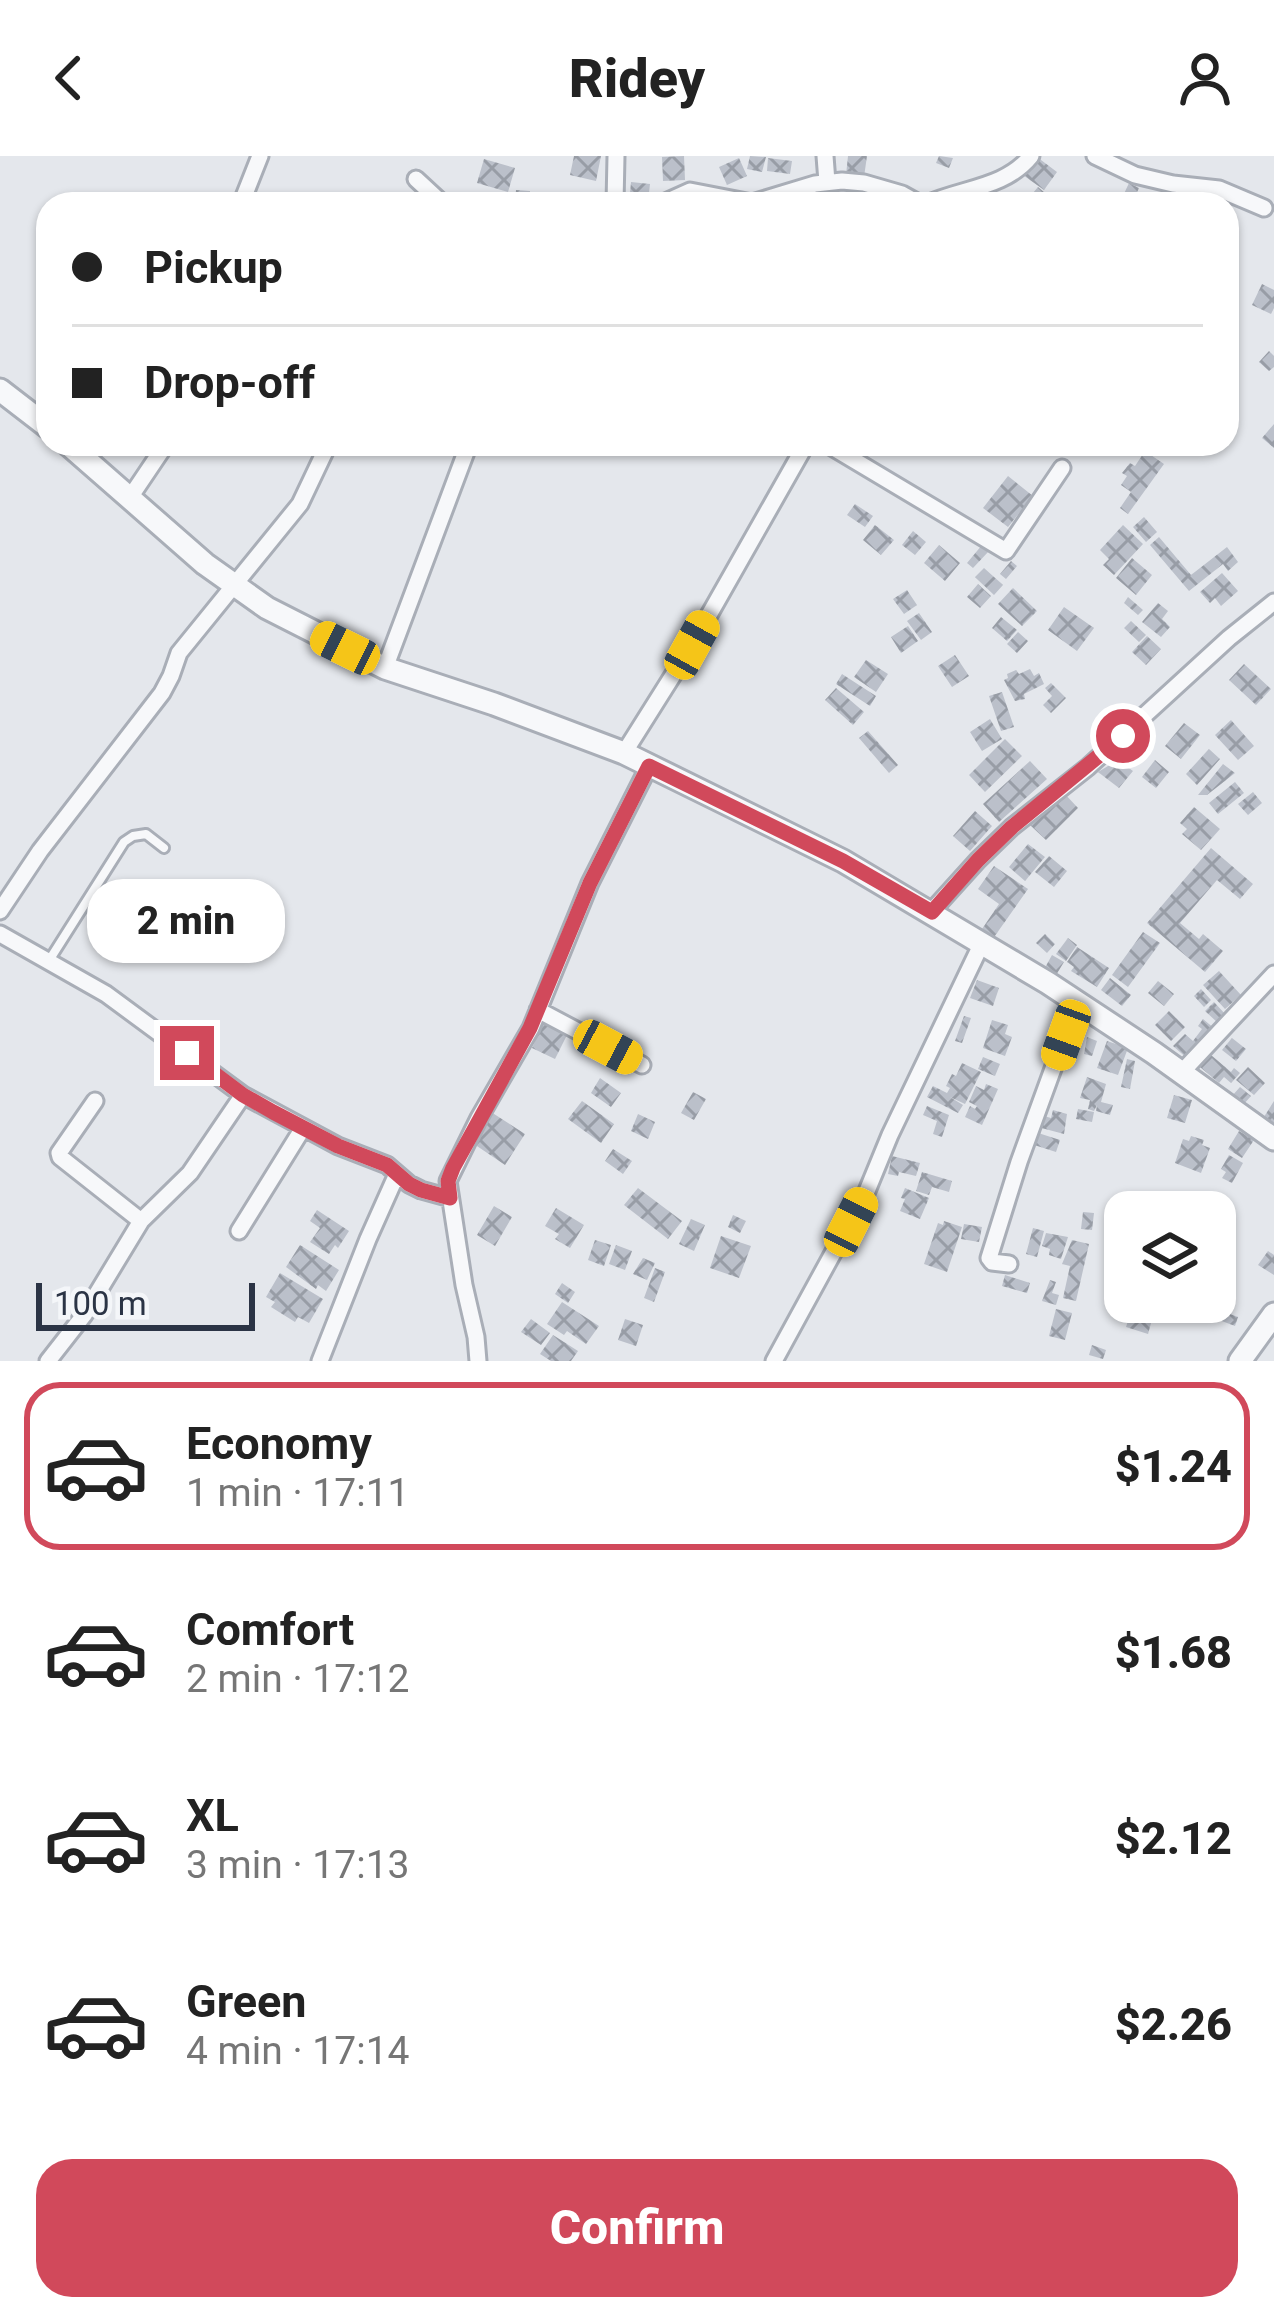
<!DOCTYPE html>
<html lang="en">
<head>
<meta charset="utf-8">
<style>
	:root { --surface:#fff; --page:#f2f2f2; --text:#222; --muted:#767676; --line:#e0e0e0; --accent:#d1495b }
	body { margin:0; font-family:Roboto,sans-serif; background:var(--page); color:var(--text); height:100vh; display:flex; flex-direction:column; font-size:45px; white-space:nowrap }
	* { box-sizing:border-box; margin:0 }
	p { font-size:39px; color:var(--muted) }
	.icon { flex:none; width:66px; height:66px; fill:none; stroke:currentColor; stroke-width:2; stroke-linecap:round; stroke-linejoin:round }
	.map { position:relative; height:1205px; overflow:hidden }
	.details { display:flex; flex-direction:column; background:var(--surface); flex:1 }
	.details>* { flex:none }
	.top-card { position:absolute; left:36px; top:36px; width:1203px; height:264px; border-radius:36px; box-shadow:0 3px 9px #0004; display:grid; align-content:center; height:264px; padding:0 36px; background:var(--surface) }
	.tools { position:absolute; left:1104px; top:1035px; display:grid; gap:24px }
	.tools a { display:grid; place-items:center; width:132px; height:132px; border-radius:24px; background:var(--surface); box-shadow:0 3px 9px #0004; font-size:60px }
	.scale { position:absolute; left:36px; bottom:30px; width:219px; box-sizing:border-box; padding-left:12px; border:6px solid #2b3445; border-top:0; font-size:33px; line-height:42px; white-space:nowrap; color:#2b3445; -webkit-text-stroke:9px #f4f6f9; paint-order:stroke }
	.end { position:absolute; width:54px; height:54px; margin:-27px; border:15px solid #d1495b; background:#fff; box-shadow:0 0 0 6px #fff }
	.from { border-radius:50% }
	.bubble { position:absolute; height:84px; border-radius:36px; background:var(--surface); box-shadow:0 3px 9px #0004; font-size:39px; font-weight:800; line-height:84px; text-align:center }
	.car { position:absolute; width:36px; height:72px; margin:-36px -18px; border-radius:15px; box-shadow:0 0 9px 3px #0007; background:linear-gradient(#f5c518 24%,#345 0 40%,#f5c518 0 76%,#345 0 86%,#f5c518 0) }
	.top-card b { display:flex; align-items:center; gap:42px; height:114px; font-size:45px }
	.top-card b+b { border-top:3px solid var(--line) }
	.top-card i { width:30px; height:30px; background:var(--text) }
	ul { padding:21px 0 0; list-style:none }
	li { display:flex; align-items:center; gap:36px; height:168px; margin:0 24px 18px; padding:0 12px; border:6px solid transparent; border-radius:36px }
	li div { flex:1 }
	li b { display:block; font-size:45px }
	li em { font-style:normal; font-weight:800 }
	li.current { border-color:var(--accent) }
	li>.icon { width:108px; height:108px; stroke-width:1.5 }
	.primary-button { display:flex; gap:24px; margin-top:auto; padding:24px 36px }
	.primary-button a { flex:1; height:138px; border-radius:36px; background:var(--accent); color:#fff; font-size:48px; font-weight:800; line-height:138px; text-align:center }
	header { display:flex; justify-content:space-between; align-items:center; height:156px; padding:0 36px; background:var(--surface); font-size:54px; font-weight:800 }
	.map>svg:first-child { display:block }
	.building { fill:url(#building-cross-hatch) }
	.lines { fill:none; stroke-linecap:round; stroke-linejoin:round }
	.service-casing { stroke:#a9aeb7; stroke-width:14 }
	.minor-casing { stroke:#a9aeb7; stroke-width:21 }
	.tertiary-casing { stroke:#a9aeb7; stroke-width:27 }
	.service { stroke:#f7f8fa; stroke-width:8 }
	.minor { stroke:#f7f8fa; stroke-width:15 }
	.tertiary { stroke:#f7f8fa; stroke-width:21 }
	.route { stroke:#d1495b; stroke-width:15 }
</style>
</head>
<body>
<header><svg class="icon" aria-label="back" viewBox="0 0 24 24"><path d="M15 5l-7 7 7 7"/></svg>Ridey<svg class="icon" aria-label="person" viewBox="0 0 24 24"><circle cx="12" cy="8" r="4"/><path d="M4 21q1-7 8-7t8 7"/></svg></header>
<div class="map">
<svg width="1274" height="1205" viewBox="0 0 1274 1205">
	<defs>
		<pattern id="building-cross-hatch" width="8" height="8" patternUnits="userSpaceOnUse" patternTransform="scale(3)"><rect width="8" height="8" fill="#bbc0ca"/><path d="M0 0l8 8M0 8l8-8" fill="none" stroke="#989da6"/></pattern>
	</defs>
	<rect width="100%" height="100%" fill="#e4e7ec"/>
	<path class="building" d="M574 0H601L596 25 570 19Z
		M684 0 685 24 663 25 662 1Z
		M750 0 766 1 762 16 747 13Z
		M848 0H867L864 21 846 19Z
		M939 0 953 2 949 12 936 7Z
		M1037 1 1057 16 1044 34 1023 19Z
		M739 2 747 20 727 29 719 11Z
		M768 2 792 5 790 18 767 15Z
		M484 3 515 12 508 36 477 27Z
		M631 26 650 28 648 46 629 48Z
		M1129 27 1139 32 1132 47 1122 42Z
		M1038 31 1045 37 1036 48H1032L1027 44Z
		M516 34 530 35V48H515Z
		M867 34 881 42 878 48H859Z
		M1178 35 1210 48H1173Z
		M1262 128 1274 134V152L1271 158 1252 149Z
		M1269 195 1274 200V211L1269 215 1259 206Z
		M1227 203 1236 208 1229 219 1239 225 1227 245Z
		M1274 268V292L1262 282Z
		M1145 295 1164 308 1128 358 1120 352 1131 336 1121 329 1127 320 1122 317 1130 307 1135 310Z
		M1008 320 1033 340 1008 371 983 352Z
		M855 348 873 360 865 371 847 359Z
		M1144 361 1157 376 1146 386 1133 371Z
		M875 369 894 384 881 399 863 384Z
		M1123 369 1143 388 1114 419 1103 409 1109 403 1100 394Z
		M913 375 926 386 915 399 902 389Z
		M1159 381 1191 419 1227 391 1238 406 1228 415 1223 408 1189 435 1150 389Z
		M939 389 960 407 945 425 924 407Z
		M982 389 989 395 973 412 967 407Z
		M1132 402 1152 419 1136 439 1116 422Z
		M1011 405 1017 410 1006 423 1000 418Z
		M984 412 1003 429 994 439 975 421Z
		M1222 417 1238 435 1221 450 1215 442 1210 447 1200 436Z
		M978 428 991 440 980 452 967 441Z
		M1013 432 1037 455 1022 470 998 448Z
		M907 434 917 449 904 458 893 443Z
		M1128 441 1143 454 1138 459 1124 447Z
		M1158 447 1168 455 1162 463 1170 471 1161 481 1142 466Z
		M1064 451 1094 472 1077 495 1048 474Z
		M919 457 932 476 921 484 907 465Z
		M1001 461 1017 474 1007 485 992 472Z
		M1131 465 1146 479 1139 486 1124 472Z
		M908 470 918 485 901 497 891 481Z
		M1018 476 1028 485 1017 497 1007 488Z
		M1147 480 1161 493 1146 509 1132 496Z
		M955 499 969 520 952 531 938 510Z
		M866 504 888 518 876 536 854 521Z
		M1244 508 1271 533 1256 549 1229 524Z
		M1030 513 1034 520 1039 517 1044 528 1024 538 1025 543 1015 545 1004 524 1008 522 1007 518 1016 514 1019 518Z
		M842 518 876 540 870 550 836 528Z
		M1051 527 1066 542 1051 557 1043 549 1052 540 1045 532Z
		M836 532 864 556 853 569 825 544Z
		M1002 536 1014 571 1001 575 989 540Z
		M990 563 1002 583 982 595 970 576Z
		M1231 564 1254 590 1238 604 1215 579Z
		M1184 567 1200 579 1181 603 1165 590Z
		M868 575 898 609 889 617 859 582Z
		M1005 583 1022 600 985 636 969 619Z
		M1209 593 1220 603 1197 629 1186 618Z
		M1118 604 1133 615 1119 632 1098 616Z
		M1155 604 1169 616 1156 632 1142 621Z
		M1030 605 1047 623 999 666 983 648Z
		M1223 608 1235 617 1207 639H1198Z
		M1235 626 1244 637 1218 658 1209 647Z
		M1063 636 1078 652 1046 684 1030 669Z
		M1253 636 1262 647 1248 659 1238 648Z
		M1194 651 1220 673 1201 694 1182 678 1187 673 1180 667Z
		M975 655 992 670 970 695 953 680Z
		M1028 688 1045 701 1025 725 1009 711Z
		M1211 692 1253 728 1240 743 1217 724 1180 767 1199 783 1203 778 1223 795 1205 816 1147 767Z
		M1049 700 1067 715 1054 731 1035 716Z
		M994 710 1028 733 992 784 980 776 999 748 978 733Z
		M1143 776 1160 787 1128 831 1112 819Z
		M1045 778 1055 788 1047 797 1036 787Z
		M1068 782 1077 789 1066 805 1056 798Z
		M1077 791 1109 812 1097 831 1071 815 1074 811 1067 806Z
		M1052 799 1064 806 1053 824 1042 817Z
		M1219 815 1241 839 1225 853 1203 829Z
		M1110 822 1131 839 1122 850 1101 834Z
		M977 824 999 832 993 850 970 842Z
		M1158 825 1174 838 1164 850 1148 837Z
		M1201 833 1211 844 1204 851 1194 840Z
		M1214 846 1226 859 1218 867 1205 855Z
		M1169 855 1185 871 1171 885 1155 869Z
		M964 860 971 862 962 887 955 885Z
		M1203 863 1215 873 1188 903 1173 890 1185 878 1193 885 1202 873 1198 870Z
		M545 864 569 875 555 903 532 892Z
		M992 864 1008 869 1005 878 1012 881 1005 900 983 892Z
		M1087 881 1097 885 1092 900 1084 898Z
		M1232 882 1246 893 1236 905 1222 894Z
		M1107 885 1128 892 1118 919 1097 912Z
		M1211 899 1231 916 1234 912 1240 917 1231 927 1224 921 1219 927 1200 911Z
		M983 901 1000 908 995 920 978 913Z
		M1127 903 1135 905 1130 933 1121 931Z
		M962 907 981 916 965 948 950 941 963 949 958 957 927 941 933 930 947 937 950 932 946 930 952 918 956 920Z
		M1248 911 1265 927 1254 939 1236 924Z
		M1087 921 1106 928 1101 946 1113 949 1110 959 1096 955 1097 949 1094 955 1088 953 1090 944 1080 942Z
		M600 922 621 937 611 951 591 937Z
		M986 928 998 933 982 969 965 961 970 950 975 953 977 950 969 946 976 930 984 934Z
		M1240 931 1251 940 1243 949 1232 940Z
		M693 936 706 943 694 964 681 957Z
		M1174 939 1192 944 1185 967 1167 962Z
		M582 945 614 968 601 987 568 963Z
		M1274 945V972L1262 964Z
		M927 950 949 959 942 981 933 978 937 965 923 959Z
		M1078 953 1094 956 1092 966 1076 963Z
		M1053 954 1067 958 1064 978 1034 970 1037 958 1051 962Z
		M491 956 525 978 505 1009 471 986Z
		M638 958 655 966 648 983 631 975Z
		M1032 975 1060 984 1056 996 1028 987Z
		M1239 975 1254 984 1242 1002 1228 993Z
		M1191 980 1204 984 1202 989 1210 992 1201 1017 1175 1007 1183 983 1189 985Z
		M613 993 632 1005 623 1018 605 1005Z
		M1229 999 1243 1007 1232 1027 1222 1022 1226 1016 1221 1013Z
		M892 1000 920 1007 916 1020 899 1016 898 1020 888 1018Z
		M922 1016 952 1025 949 1036 932 1031 929 1039 916 1035Z
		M638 1032 682 1065 668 1083 624 1049Z
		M905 1032 929 1042 920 1063 900 1055 905 1043 901 1042Z
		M1178 1035 1199 1040 1195 1056H1167L1171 1039 1177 1041Z
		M494 1050 512 1061 495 1090 477 1079Z
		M556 1052 584 1069 570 1092 555 1083 559 1078 545 1070Z
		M317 1054 349 1075 338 1092 335 1089 329 1098 310 1086 320 1072 310 1065Z
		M1083 1056 1094 1057 1092 1074 1081 1073Z
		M733 1059 746 1065 740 1077 728 1071Z
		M691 1063 705 1069 694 1095 679 1088Z
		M944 1065 962 1071 947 1116 924 1108 938 1067 943 1069Z
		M964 1068 982 1071 979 1086 961 1083Z
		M1033 1072 1044 1075 1037 1101 1026 1098Z
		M1046 1077 1068 1081 1061 1103 1049 1099 1050 1093 1042 1090Z
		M721 1080 751 1090 739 1122 710 1112Z
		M595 1084 611 1089 604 1110 588 1104Z
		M1072 1084 1089 1088 1076 1145 1063 1142 1070 1110 1062 1108Z
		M300 1089 339 1114 326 1135 318 1129 316 1133 286 1111Z
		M616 1089 632 1095 625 1114 609 1108Z
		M1268 1095 1274 1099V1119L1258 1109Z
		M643 1102 655 1107 647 1124 633 1118Z
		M655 1112 665 1116 654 1146 644 1142Z
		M280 1117 323 1143 309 1167 298 1161 295 1166 271 1151 275 1146 266 1141Z
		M1005 1119 1030 1127 1027 1137 1002 1130Z
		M1050 1124 1056 1126 1052 1137 1059 1139 1056 1149 1042 1145Z
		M562 1127 575 1136 568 1147 555 1138Z
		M562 1146 599 1170 586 1188 567 1175 564 1179 547 1168Z
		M1134 1146 1155 1153 1148 1178 1126 1171Z
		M1056 1153 1072 1157 1065 1184 1049 1180Z
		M1222 1155 1238 1161 1235 1170 1219 1164Z
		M531 1163 550 1177 541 1189 521 1176Z
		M625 1163 643 1169 636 1190 618 1184Z
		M553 1179 578 1195 571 1205H551L540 1198Z
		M1092 1189 1106 1194 1103 1203 1089 1199Z"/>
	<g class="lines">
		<defs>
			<path id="service" d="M50 803 124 686 133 680 146 678 164 692"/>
			<path id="minor" d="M825 0 827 26
				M1095 0 1135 19 1173 28 1219 33 1264 52
				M416 23 443 48
				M241 48 260 0
				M615 48 616 0
				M661 48 690 35 752 47 815 28 842 25 864 27 902 38 920 48
				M927 48C963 32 1005 32 1031 0
				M827 288 1006 395 1062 312
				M131 340 166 288
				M385 512 469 288
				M624 597 692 489 806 288
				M0 755 40 695 162 537 171 520 179 497 300 348 328 289
				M931 756 978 704 1012 671 1088 611 1229 482 1274 446
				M0 778 106 838 243 939 338 990 387 1009 409 1028 421 1034 450 1042
				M538 854 642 909
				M1181 917 1274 818
				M95 945 59 997 60 1001 141 1065
				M239 1075 303 972
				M1009 1108 992 1106 989 1102 1019 1006 1077 847
				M48 1205 84 1159 141 1065 190 1017 243 939
				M320 1205 368 1083 397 1018
				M478 1205 476 1181 464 1129 448 1025 479 962 531 872 590 727 649 610
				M774 1205 867 1035 890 979 981 789"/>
			<path id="tertiary" d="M0 234 48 271
				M68 288 205 408 267 452 385 512 494 548 624 597 843 705 1048 827 1154 897 1274 983
				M1240 1205 1274 1158"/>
		</defs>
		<use href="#service" class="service-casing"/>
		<use href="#minor" class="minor-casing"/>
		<use href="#tertiary" class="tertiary-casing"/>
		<use href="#service" class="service"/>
		<use href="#minor" class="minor"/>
		<use href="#tertiary" class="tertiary"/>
	</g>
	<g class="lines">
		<path class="route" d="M187 897 243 939 273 956 338 990 387 1009 409 1028 421 1034 450 1042 448 1025 453 1012 530 872 590 727 649 610 843 705 932 756 978 704 1012 671 1123 580"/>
	</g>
</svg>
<div class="tools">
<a><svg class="icon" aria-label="layers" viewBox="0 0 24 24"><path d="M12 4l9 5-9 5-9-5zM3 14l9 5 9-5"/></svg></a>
</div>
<div class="scale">100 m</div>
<i class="end from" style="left:1123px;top:580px"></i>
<i class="end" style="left:187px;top:897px"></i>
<div class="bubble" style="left:87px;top:723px;width:198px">2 min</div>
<i class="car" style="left:692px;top:489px;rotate:29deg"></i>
<i class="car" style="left:345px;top:492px;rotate:296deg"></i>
<i class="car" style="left:1066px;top:879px;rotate:200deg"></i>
<i class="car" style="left:608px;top:891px;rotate:118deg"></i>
<i class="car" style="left:851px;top:1066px;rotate:27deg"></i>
<div class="top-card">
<b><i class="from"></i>Pickup</b>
<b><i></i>Drop-off</b>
</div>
</div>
<section class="details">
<ul>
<li class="current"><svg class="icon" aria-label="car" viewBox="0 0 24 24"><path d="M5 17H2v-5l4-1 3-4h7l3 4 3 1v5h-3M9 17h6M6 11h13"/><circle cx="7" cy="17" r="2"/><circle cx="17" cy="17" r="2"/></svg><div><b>Economy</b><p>1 min · 17:11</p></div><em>$1.24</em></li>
<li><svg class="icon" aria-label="car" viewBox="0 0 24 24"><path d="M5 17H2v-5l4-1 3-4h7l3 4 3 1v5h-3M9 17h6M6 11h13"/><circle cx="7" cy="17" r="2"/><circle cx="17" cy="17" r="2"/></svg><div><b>Comfort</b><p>2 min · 17:12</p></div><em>$1.68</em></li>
<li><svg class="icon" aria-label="car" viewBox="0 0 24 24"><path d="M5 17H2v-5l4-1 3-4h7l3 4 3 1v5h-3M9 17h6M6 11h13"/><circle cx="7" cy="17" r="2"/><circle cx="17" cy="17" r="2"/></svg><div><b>XL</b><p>3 min · 17:13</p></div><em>$2.12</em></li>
<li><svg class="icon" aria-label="car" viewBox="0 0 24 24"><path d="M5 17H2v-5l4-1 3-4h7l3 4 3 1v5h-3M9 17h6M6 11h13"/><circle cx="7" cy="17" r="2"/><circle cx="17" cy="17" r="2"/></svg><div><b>Green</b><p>4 min · 17:14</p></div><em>$2.26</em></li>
</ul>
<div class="primary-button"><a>Confirm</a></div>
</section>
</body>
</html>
